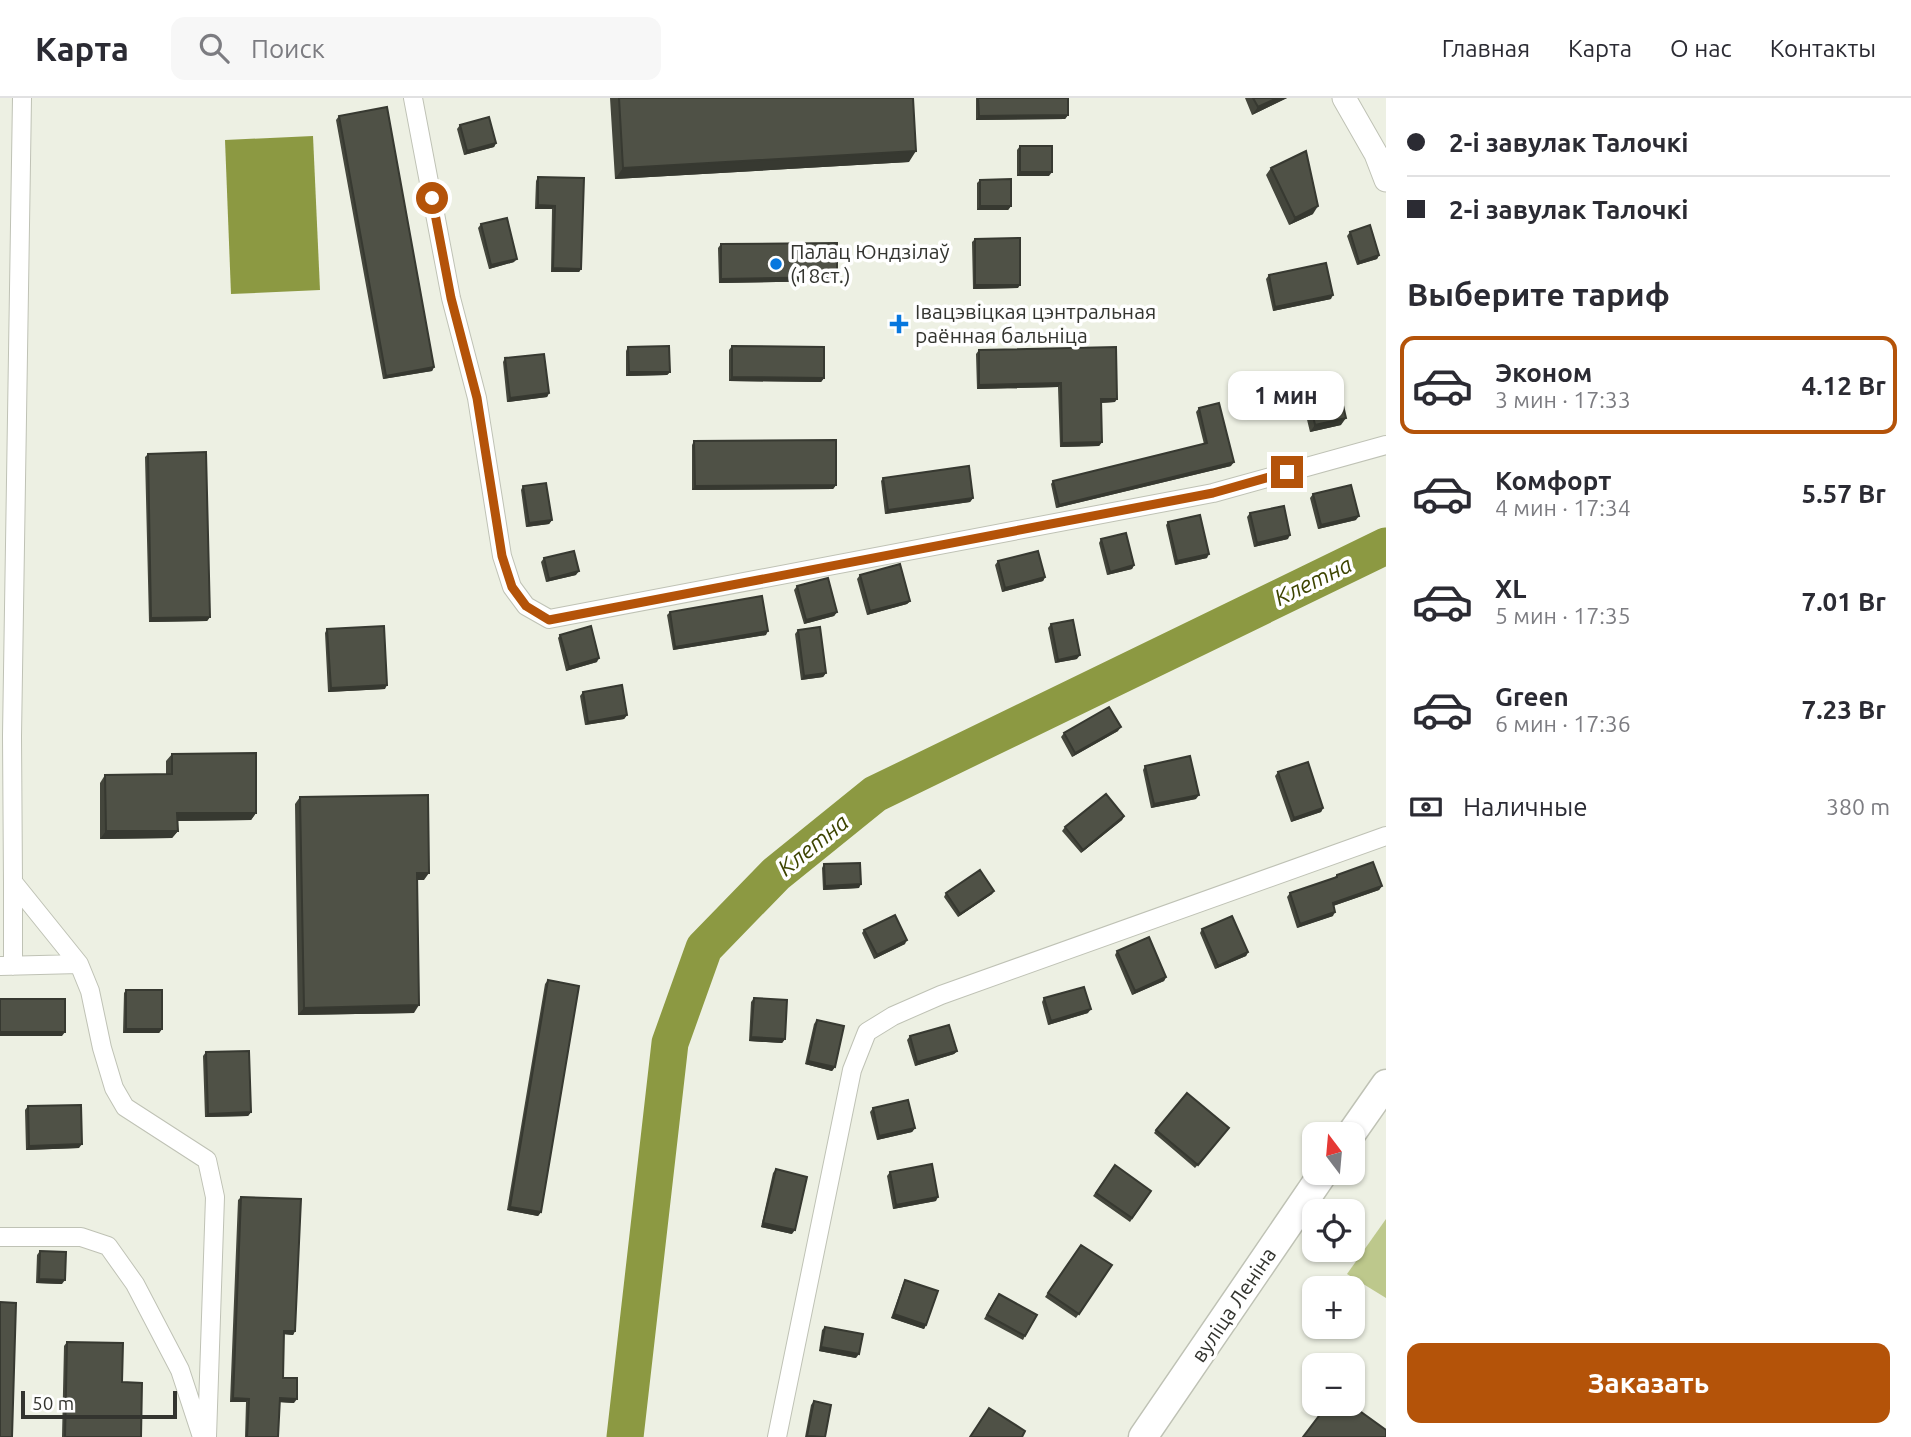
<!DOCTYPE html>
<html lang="ru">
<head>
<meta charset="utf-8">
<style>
	:root { --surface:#fff; --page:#f7f7f7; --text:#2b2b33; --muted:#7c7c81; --line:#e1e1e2; --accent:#b45309 }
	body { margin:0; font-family:Ubuntu,sans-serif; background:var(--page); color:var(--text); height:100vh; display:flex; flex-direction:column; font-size:26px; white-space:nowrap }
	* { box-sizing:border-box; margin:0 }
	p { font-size:23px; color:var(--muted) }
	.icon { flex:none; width:38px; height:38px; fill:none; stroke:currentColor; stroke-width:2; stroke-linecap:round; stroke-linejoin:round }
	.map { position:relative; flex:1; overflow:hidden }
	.sheet { display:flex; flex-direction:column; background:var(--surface); width:525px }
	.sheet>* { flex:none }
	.top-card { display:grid; align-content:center; height:154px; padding:0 21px; background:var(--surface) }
	.needle { width:46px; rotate:344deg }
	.fabs { position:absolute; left:1302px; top:1024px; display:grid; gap:14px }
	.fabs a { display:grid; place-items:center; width:63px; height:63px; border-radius:14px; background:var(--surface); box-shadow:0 2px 5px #0004; font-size:35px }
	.scale { position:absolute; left:21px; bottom:18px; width:156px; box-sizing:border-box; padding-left:7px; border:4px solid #33342f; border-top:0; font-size:19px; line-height:24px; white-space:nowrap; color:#33342f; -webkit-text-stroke:5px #fff; paint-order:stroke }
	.end { position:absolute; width:32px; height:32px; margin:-16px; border:9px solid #b45309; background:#fff; box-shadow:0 0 0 4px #fff }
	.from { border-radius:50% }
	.bubble { position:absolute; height:49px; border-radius:14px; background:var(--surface); box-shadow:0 2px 5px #0004; font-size:23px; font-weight:700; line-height:49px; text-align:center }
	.top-card b { display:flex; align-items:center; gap:24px; height:66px; font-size:26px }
	.top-card b+b { border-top:2px solid var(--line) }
	.top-card i { width:18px; height:18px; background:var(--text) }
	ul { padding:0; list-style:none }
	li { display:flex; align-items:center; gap:21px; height:98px; margin:0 14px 10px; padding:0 7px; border:4px solid transparent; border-radius:14px }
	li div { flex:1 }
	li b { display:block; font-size:26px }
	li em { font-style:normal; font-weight:700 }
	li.selected { border-color:var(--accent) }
	li>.icon { width:63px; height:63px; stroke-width:1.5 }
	h2 { padding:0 21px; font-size:32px; line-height:84px }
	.pay { display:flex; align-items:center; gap:18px; height:77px; padding:0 21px; font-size:26px }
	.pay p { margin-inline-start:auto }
	.cta { display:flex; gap:14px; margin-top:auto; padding:14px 21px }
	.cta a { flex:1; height:80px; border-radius:14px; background:var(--accent); color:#fff; font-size:28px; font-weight:700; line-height:80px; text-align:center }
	header { display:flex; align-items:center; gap:42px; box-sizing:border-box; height:98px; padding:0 35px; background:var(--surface); border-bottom:2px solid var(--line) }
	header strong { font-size:33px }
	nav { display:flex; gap:38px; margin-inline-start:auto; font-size:24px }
	.search { width:490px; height:63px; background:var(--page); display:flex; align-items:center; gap:18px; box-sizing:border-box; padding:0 24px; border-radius:14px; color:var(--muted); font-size:26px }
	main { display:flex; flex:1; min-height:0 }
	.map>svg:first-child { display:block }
	.green { fill:#bdc88c }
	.water { fill:#8c9942 }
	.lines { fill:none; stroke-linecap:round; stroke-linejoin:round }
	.river { stroke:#8c9942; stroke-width:37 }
	.minor-casing { stroke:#bfc2b5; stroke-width:20 }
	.tertiary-casing { stroke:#bfc2b5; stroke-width:25 }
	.primary-casing { stroke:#bfc2b5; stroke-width:31 }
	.minor { stroke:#fff; stroke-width:18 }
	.tertiary { stroke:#fff; stroke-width:23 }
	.primary { stroke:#fff; stroke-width:28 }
	.wall { fill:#44463c }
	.shaded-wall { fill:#373931 }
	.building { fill:#4f5146; stroke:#373931; stroke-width:2 }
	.route { stroke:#b45309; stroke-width:9 }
	.poi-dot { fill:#0777de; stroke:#fff; stroke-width:2.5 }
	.labels { text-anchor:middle; stroke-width:7; stroke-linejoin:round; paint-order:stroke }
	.poi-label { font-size:21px; fill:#33342f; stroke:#fff; text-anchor:start }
	.street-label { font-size:21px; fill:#33342f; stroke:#fff }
	.water-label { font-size:23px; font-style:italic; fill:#3d4400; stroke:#fff }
</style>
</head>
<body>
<header>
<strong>Карта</strong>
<div class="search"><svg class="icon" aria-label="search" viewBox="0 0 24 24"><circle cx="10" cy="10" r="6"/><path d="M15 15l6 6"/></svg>Поиск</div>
<nav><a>Главная</a><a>Карта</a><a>О нас</a><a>Контакты</a></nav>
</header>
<main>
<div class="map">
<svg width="1386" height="1339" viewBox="0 0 1386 1339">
	<rect width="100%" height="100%" fill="#edf0e3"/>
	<path class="green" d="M1386 1121V1200L1347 1176Z"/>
	<path class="water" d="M313 38 320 192 231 196 225 42Z"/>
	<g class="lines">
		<path class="river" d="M625 1339 670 945 704 850 776 776 875 696 1386 448"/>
		<defs>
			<path id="minor" d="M22 0 12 638 13 784 79 866 90 893 102 950 114 990 125 1009 207 1062 215 1099 207 1339
				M413 0 451 200 477 300 502 458 512 489 526 508 549 521 1213 395 1386 347
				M0 868 79 866
				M13 868V784
				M0 1139H81L108 1148 135 1186 180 1272 202 1339
				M777 1339 852 972 867 934 893 918 941 897 1386 738"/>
			<path id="tertiary" d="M1344 0 1376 56 1386 82"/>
			<path id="primary" d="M1351 1036 1386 986
				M1143 1339 1324 1074"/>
		</defs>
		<use href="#minor" class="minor-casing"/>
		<use href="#tertiary" class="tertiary-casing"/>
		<use href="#primary" class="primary-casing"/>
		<use href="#minor" class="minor"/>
		<use href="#tertiary" class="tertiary"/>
		<use href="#primary" class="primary"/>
	</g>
	<path class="wall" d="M610 0H913L909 64 615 81Z
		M976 0H1068V17L1065 21 976 22Z
		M1245 0H1287L1252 17Z
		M339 18 434 269 432 273 383 281 336 22Z
		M460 27 496 45 494 49 464 57 457 31Z
		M1020 48 1049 78H1017V52Z
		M1271 70 1313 116 1289 127 1266 77Z
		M538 79 584 80 581 171 579 174H551L552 111H535L536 83Z
		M980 82 1011 108 1008 112H977V85Z
		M481 126 514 164 489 171 478 130Z
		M1350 134 1379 157 1377 161 1357 167 1347 138Z
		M975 141 1018 190 973 191 972 144Z
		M721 146 834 183 719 185 718 150Z
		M1269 177 1331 201 1273 213 1266 181Z
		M732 248 824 280 821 284 729 283V252Z
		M628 249 670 274 667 277 626 278V253Z
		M979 252 1115 304 1101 305 1102 344 1099 348 1060 349 1058 289 977 291 976 256Z
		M505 260 549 295 547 299 507 304 503 264Z
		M1308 293 1341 327 1310 334 1302 301Z
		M1199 310 1231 368 1056 410 1051 386 1053 383 1204 346 1196 314Z
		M694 343 836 387 833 391 692 392V347Z
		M148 356 210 519 207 523 149 524 145 359Z
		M883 380 973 400 970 404 885 416 881 383Z
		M523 388 552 422 549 426 526 429 521 392Z
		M1313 396 1356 422 1318 431 1310 400Z
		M1250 415 1288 441 1254 449 1247 419Z
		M1168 424 1207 460 1175 467 1166 427Z
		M1101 441 1134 467 1132 471 1107 477 1099 445Z
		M544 460 576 477 546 484 541 464Z
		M998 463 1045 479 1043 483 1002 494 995 467Z
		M860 477 910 503 907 506 867 517 857 481Z
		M797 488 837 514 834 518 804 526 794 492Z
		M670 514 766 537 673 552 667 517Z
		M1051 526 1077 561 1055 565 1048 530Z
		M327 531 385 591 328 594 325 535Z
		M798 532 826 575 823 579 801 582 795 536Z
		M560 537 597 564 566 573 558 540Z
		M583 594 627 617 624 621 585 627 580 598Z
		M1118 633 1072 659 1061 639 1064 635Z
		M172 656 256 715 251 722 177 723 178 733 172 740 100 741V685L105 677 166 676V663Z
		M1145 668 1196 701 1151 710 1143 672Z
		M1278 674 1323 710 1321 714 1291 724 1275 678Z
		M300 699 424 782H417L414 915 298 917 295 706Z
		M1124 718 1122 722 1081 755 1062 733 1065 729Z
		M824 766 859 790 823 792 822 770Z
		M1337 777 1382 788 1379 792 1333 808V818L1297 830 1287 799 1290 795 1334 780Z
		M994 793 992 796 958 819 944 799 946 795Z
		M1202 831 1248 854 1246 858 1215 871 1200 835Z
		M864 832 905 846 874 861 862 835Z
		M1117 853 1166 879 1164 883 1132 897 1115 857Z
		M548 882 541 1114 538 1118 507 1112 545 886Z
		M126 892 162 931 159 935H123L124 895Z
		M754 900 785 941 782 945 749 943 751 904Z
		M1044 900 1088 915 1048 927 1042 904Z
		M817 922 835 969 832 973 805 966 814 926Z
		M910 938 957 953 954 956 915 968 907 942Z
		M206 954 251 1014 248 1018 205 1019 203 958Z
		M28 1008 79 1050 26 1052 25 1012Z
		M873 1010 915 1030 912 1034 877 1042 870 1014Z
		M1229 1030 1195 1070 1154 1035 1156 1032Z
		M1115 1067 1151 1093 1130 1124 1093 1098Z
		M776 1071 792 1136 761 1129 773 1075Z
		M890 1074 936 1103 893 1111 887 1078Z
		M241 1099 295 1233 293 1237 284 1236 283 1280 294 1305 280 1304 278 1339H245L246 1304H230L238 1102Z
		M1081 1147 1112 1167 1076 1220 1045 1199Z
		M40 1153 62 1186 36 1185 37 1157Z
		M905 1182 926 1227 924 1231 891 1220 903 1186Z
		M996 1200 1025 1238 1023 1242 984 1221Z
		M825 1229 856 1260 819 1253 822 1232Z
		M67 1244 141 1339H62L64 1248Z
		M814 1303 825 1339H805L811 1307Z"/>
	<path class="shaded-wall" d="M1277 0H1287L1252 17 1258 9Z
		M1068 17 1065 21 976 22 979 18Z
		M496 45 494 49 464 57 467 53Z
		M916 53 909 64 615 81 623 70Z
		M1020 74H1052L1049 78H1017Z
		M538 107 555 108 552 111H535Z
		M980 108H1011L1008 112H977Z
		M1318 108 1313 116 1289 127 1295 120Z
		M1379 157 1377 161 1357 167 1359 164Z
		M517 161 514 164 489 171 491 167Z
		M553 170 581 171 579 174H551Z
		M837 179 834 183 719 185 721 181Z
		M975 187H1020L1018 190 973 191Z
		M1333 197 1331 201 1273 213 1275 209Z
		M434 269 432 273 383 281 386 278Z
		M629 274H670L667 277 626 278Z
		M732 279 824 280 821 284 729 283Z
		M1061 285 1058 289 977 291 979 287Z
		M549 295 547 299 507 304 510 300Z
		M1101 301H1117L1115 304 1098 305Z
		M1346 320 1341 327 1310 334 1315 327Z
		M1102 344 1099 348 1060 349 1062 345Z
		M1234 364 1231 368 1056 410 1059 407Z
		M836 387 833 391 692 392 695 388Z
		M973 400 970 404 885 416 888 412Z
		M1359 418 1356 422 1318 431 1321 427Z
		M552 422 549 426 526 429 529 425Z
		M1290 437 1288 441 1254 449 1257 445Z
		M1209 456 1207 460 1175 467 1177 463Z
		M1134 467 1132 471 1107 477 1110 474Z
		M579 473 576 477 546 484 549 481Z
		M1045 479 1043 483 1002 494 1005 490Z
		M910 503 907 506 867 517 870 513Z
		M837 514 834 518 804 526 806 522Z
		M210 519 207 523 149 524 151 520Z
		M768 533 766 537 673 552 675 549Z
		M1080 557 1077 561 1055 565 1058 562Z
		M599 560 597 564 566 573 569 569Z
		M826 575 823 579 801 582 804 578Z
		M387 587 385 591 328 594 331 590Z
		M627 617 624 621 585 627 588 624Z
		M1121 629 1118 633 1072 659 1075 655Z
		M1199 697 1196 701 1151 710 1154 706Z
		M1323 710 1321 714 1291 724 1294 720Z
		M177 715H256L251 722 172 723Z
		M1124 718 1122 722 1081 755 1083 752Z
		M106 733H178L172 740 100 741Z
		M417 775H429L424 782H412Z
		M861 786 859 790 823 792 825 788Z
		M1382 788 1379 792 1330 809 1333 805Z
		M994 793 992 796 958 819 960 816Z
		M1335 814 1333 818 1297 830 1300 826Z
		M907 842 905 846 874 861 877 857Z
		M1248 854 1246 858 1215 871 1218 868Z
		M1166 879 1164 883 1132 897 1135 893Z
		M419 907 414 915 298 917 304 910Z
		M1091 911 1088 915 1048 927 1051 923Z
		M126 931H162L159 935H123Z
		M0 934H65L62 938H0Z
		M751 939 785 941 782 945 749 943Z
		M957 953 954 956 915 968 917 964Z
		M808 963 835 969 832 973 805 966Z
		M251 1014 248 1018 205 1019 208 1016Z
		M915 1030 912 1034 877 1042 879 1038Z
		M82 1046 79 1050 26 1052 29 1048Z
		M938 1099 936 1103 893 1111 896 1107Z
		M510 1109 541 1114 538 1118 507 1112Z
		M763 1125 795 1132 792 1136 761 1129Z
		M39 1181 65 1182 62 1186 36 1185Z
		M894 1216 926 1227 924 1231 891 1220Z
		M284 1233H295L293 1237 282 1236Z
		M821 1249 859 1256 856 1260 819 1253Z
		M233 1300 249 1301 246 1304H230Z
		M280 1300 297 1301 294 1305 277 1304Z"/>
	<path class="building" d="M619 0H913L916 53 623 70Z
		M978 0H1068V17L979 18Z
		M1253 0H1277L1258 9Z
		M387 9 434 269 386 278 339 18Z
		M489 19 496 45 467 53 460 27Z
		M1020 48H1052V74H1020Z
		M1306 53 1318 108 1295 120 1271 70Z
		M538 79 584 80 581 171 553 170 555 108 538 107Z
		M1011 81V108H980V82Z
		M507 120 517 161 491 167 481 126Z
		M1370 127 1379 157 1359 164 1350 134Z
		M1020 140V187H975V141Z
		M837 145V179L721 181V146Z
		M1326 165 1333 197 1275 209 1269 177Z
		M669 248 670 274H629L628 249Z
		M732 248 824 249V280L732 279Z
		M1116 249 1117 301H1101L1102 344 1062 345 1061 285 979 287V252Z
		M544 256 549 295 510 300 505 260Z
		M1338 286 1346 320 1315 327 1308 293Z
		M1219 305 1234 364 1059 407 1053 383 1207 345 1199 310Z
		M836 342V387L695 388 694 343Z
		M206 354 210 519 151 520 148 356Z
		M969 368 973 400 888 412 883 380Z
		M546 385 552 422 529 425 523 388Z
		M1351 387 1359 418 1321 427 1313 396Z
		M1284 408 1290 437 1257 445 1250 415Z
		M1200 417 1209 456 1177 463 1168 424Z
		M1126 435 1134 467 1110 474 1101 441Z
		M574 453 579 473 549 481 544 460Z
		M1038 453 1045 479 1005 490 998 463Z
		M900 466 910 503 870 513 860 477Z
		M828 480 837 514 806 522 797 488Z
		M762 498 768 533 675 549 670 514Z
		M1073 522 1080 557 1058 562 1051 526Z
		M384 528 387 587 331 590 327 531Z
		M591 528 599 560 569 569 560 537Z
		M820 529 826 575 804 578 798 532Z
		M622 587 627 617 588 624 583 594Z
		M1109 609 1121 629 1075 655 1064 635Z
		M256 655V715H177L178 733H106L105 677 172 676V656Z
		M1190 658 1199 697 1154 706 1145 668Z
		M1308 664 1323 710 1294 720 1278 674Z
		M1106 696 1124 718 1083 752 1065 729Z
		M428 697 429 775H417L419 907 304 910 300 699Z
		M1373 764 1382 788 1333 805 1335 814 1300 826 1290 795 1337 779V777Z
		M860 765 861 786 825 788 824 766Z
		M980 772 994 793 960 816 946 795Z
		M895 817 907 842 877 857 864 832Z
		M1232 818 1248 854 1218 868 1202 831Z
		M1149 839 1166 879 1135 893 1117 853Z
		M548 882 579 888 541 1114 510 1109Z
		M1084 889 1091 911 1051 923 1044 900Z
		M126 892H162V931H126Z
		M754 900 787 902 785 941 751 939Z
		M0 901H65V934H0Z
		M817 922 844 928 835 969 808 963Z
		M949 927 957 953 917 964 910 938Z
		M249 953 251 1014 208 1016 206 954Z
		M1187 995 1229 1030 1198 1067 1156 1032Z
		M908 1002 915 1030 879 1038 873 1010Z
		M81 1007 82 1046 29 1048 28 1008Z
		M932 1066 938 1099 896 1107 890 1074Z
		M1115 1067 1151 1093 1132 1120 1096 1095Z
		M776 1071 807 1079 795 1132 763 1125Z
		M241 1099 301 1101 295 1233H284L283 1280H297V1301L280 1300 278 1339H247L249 1301 233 1300Z
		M1081 1147 1112 1167 1079 1216 1048 1195Z
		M40 1153 66 1154 65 1182 39 1181Z
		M905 1182 938 1193 926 1227 894 1216Z
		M999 1196 1037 1217 1025 1238 987 1217Z
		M0 1204 16 1205 12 1339H0Z
		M825 1229 863 1236 859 1256 821 1249Z
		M67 1244 123 1245 122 1284 142 1285 141 1339H65Z
		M814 1303 831 1307 825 1339 807 1338Z
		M1328 1306H1350L1386 1332V1339H1303Z
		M989 1310 1025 1333 1022 1339H970Z"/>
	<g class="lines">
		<path class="route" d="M432 100 451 200 477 300 502 458 512 489 526 508 549 522 1213 395 1287 374"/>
	</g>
	<g class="poi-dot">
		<circle cx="776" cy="166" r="7"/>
		<path d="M895.5 215.5h7v7h7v7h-7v7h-7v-7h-7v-7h7z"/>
	</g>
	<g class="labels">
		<g class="poi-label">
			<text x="790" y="161">Палац Юндзілаў<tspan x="790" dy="24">(18ст.)</tspan></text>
			<text x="915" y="221">Івацэвіцкая цэнтральная<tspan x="915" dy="24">раённая бальніца</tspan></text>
		</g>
		<g class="street-label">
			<text transform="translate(1234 1207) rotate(-56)" y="7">вуліца Леніна</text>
		</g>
		<g class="water-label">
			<text transform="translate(1313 483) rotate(-26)" y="8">Клетна</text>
			<text transform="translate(813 747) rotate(-39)" y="8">Клетна</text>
		</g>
	</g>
</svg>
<div class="fabs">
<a><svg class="needle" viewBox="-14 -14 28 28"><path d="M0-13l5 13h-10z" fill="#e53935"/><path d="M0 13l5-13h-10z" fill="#7c7c81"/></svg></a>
<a><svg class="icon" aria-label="locate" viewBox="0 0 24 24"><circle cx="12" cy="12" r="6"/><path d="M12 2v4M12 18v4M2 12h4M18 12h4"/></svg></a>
<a>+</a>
<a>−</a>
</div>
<div class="scale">50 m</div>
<i class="end from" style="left:432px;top:100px"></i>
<i class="end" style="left:1287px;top:374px"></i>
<div class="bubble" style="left:1228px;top:273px;width:116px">1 мин</div>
</div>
<section class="sheet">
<div class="top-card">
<b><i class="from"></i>2-і завулак Талочкі</b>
<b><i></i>2-і завулак Талочкі</b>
</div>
<h2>Выберите тариф</h2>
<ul>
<li class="selected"><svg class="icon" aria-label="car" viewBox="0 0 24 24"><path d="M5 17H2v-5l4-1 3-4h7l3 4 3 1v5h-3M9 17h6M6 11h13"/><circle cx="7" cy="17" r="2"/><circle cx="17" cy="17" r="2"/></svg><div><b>Эконом</b><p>3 мин · 17:33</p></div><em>4.12 Br</em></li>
<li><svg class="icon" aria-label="car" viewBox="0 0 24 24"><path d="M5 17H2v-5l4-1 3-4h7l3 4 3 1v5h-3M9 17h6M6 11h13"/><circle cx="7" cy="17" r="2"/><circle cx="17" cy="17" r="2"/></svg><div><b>Комфорт</b><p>4 мин · 17:34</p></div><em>5.57 Br</em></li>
<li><svg class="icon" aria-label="car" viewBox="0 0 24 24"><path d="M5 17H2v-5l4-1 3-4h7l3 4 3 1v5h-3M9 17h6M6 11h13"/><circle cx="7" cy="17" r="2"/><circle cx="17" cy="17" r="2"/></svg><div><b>XL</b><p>5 мин · 17:35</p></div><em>7.01 Br</em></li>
<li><svg class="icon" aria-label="car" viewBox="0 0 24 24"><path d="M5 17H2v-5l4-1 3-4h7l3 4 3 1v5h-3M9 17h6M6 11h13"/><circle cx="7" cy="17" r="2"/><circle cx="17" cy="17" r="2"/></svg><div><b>Green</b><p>6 мин · 17:36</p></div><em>7.23 Br</em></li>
</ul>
<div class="pay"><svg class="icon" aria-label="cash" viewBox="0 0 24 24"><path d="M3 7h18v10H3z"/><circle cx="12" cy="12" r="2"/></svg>Наличные<p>380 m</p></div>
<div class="cta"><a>Заказать</a></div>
</section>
</main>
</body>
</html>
